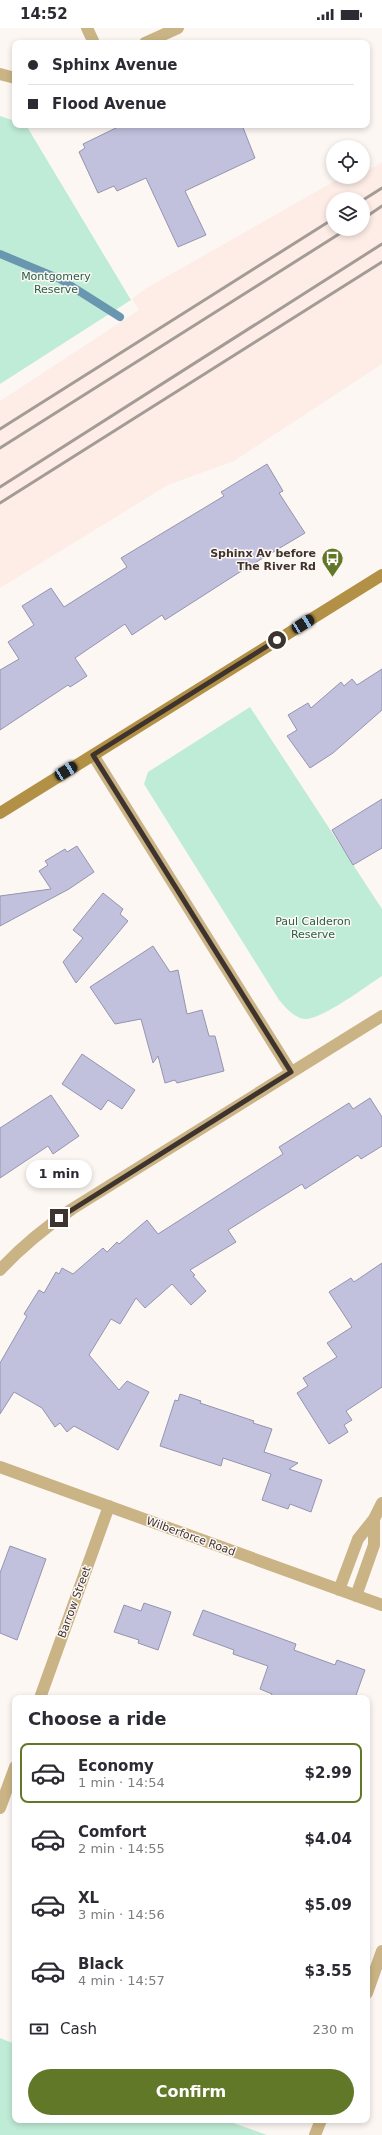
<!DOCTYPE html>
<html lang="en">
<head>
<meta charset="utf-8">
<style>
	:root { --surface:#fff; --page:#f2f2f3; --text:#2b2b33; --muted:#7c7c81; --line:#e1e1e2; --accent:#627829 }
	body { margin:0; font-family:"DejaVu Sans",sans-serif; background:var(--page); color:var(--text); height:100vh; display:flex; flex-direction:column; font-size:15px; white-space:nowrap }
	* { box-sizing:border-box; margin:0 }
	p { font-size:13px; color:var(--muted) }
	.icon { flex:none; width:22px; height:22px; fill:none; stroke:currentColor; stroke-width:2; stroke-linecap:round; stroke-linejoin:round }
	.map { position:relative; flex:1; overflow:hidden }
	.sheet { position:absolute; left:12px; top:1667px; width:358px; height:428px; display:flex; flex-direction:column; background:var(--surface); border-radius:8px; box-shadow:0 2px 6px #0003 }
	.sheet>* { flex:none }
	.guide { position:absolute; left:12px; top:12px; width:358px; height:88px; border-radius:8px; box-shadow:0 2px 6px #0003; display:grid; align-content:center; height:88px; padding:0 16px; background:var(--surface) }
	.fabs { position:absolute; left:326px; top:112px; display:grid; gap:8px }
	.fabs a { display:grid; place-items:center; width:44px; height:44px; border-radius:50%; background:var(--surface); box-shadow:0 2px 6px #0003; font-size:20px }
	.end { position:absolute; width:18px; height:18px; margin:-9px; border:5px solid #3f332d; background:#fff; box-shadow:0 0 0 2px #fff }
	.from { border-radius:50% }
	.bubble { position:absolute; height:28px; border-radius:14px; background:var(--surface); box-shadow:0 2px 6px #0003; font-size:13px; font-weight:800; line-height:28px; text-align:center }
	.car { position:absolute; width:12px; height:24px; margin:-12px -6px; border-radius:5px; box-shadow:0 0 3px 1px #0007; background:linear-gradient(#222 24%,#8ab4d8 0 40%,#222 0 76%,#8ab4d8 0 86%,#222 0) }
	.guide b { display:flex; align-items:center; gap:14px; height:38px; font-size:15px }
	.guide b+b { border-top:1px solid var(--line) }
	.guide i { width:10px; height:10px; background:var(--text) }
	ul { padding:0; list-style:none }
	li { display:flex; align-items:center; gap:12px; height:60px; margin:0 8px 6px; padding:0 8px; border:2px solid transparent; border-radius:8px }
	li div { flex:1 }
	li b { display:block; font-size:15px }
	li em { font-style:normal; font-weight:800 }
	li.on { border-color:var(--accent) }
	li>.icon { width:36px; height:36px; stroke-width:1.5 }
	h2 { padding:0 16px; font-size:18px; line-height:48px }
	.pay { display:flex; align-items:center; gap:10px; height:44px; padding:0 16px; font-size:15px }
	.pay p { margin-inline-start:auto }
	.primary-button { display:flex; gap:8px; margin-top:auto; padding:8px 16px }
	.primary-button a { flex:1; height:46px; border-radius:24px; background:var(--accent); color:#fff; font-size:16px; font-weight:800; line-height:46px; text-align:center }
	.status { display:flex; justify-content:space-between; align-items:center; height:28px; padding:0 20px; background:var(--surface); direction:ltr }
	.status svg { height:11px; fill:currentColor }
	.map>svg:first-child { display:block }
	.built { fill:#fdede6; fill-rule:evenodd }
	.green { fill:#bfecd7 }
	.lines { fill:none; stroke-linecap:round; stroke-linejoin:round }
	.stream { stroke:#6997b0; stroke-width:8 }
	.building { fill:#c1c1de; stroke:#9594b0 }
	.street { stroke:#cab485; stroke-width:12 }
	.secondary { stroke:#b29146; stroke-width:12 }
	.rail { stroke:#a49b97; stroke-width:3 }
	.route { stroke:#3f332d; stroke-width:5 }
	.labels { text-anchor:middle; stroke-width:3; stroke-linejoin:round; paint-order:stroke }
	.park-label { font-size:11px; fill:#27614a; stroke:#fdf7f4 }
	.poi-label { font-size:11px; font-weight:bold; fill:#3f332d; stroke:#fdf7f4; text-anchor:end }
	.street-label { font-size:11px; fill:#3f332d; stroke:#fdf7f4 }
</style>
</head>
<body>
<div class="status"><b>14:52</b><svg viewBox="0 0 49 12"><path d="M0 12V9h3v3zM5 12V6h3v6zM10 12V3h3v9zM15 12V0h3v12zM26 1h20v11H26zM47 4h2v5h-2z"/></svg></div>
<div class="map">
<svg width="382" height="2107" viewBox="0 0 382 2107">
	<rect width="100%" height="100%" fill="#fdf7f4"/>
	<path class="built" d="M382 134V336L234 433 168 457 0 560V373L139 282 132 271 145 261 340 150 344 157 357 149H363V146ZM333 171H363V201H333Z"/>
	<path class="green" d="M0 88 15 93V97H26L131 272 0 356Z
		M250 679 382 881V948C365 959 324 990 306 991 295 991 285 979 279 972L144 756 148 744Z
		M0 2010 15 2016V2092H225L267 2107H0Z"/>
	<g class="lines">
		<path class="stream" d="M0 226 60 251 120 289"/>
	</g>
	<path class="building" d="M122 97H242L255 130 185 163 206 207 178 219 146 150 117 163 114 158 98 165 79 124 85 120 83 116Z
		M267 436 283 463 279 465 305 505 243 542 165 592 162 587 132 607 125 596 75 630 87 648 70 659 68 657 0 702V642L19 631 8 614 34 597 22 578 51 560 64 579 127 539 121 530 224 468 221 464Z
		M382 641V682L333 725 310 740 287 708 297 702 288 687 308 675 311 680 341 654 344 658 352 651 357 657Z
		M382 771V820L353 837 332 802Z
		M77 818 94 844 69 861 0 898V868L51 861 39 843 48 837 45 833 65 821 67 824Z
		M103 865 123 881 120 886 128 893 76 955 63 934 83 910 73 902Z
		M153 918 170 944 178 942 187 986 202 982 209 1008H215L224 1043 177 1055 175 1052 165 1055 158 1028 153 1035 141 991 115 996 90 959Z
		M82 1026 135 1062 122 1081 108 1072 101 1082 62 1056Z
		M51 1067 79 1108 53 1126 48 1118 0 1150V1100Z
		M370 1070 382 1089V1118L361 1131 358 1127 305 1161 302 1156 228 1202 236 1214 190 1242 195 1247 193 1248 206 1263 191 1277 172 1256 145 1280 136 1270 120 1296 111 1291 89 1327 119 1362 127 1353 149 1364 118 1422 74 1398 67 1404 60 1395 55 1399 42 1380 14 1364 0 1386V1335L27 1288 24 1286 39 1262 44 1265 56 1244 59 1246 62 1240 73 1246 103 1220 107 1224 117 1214 119 1216 147 1192 158 1206 283 1126 279 1119 349 1075 353 1081Z
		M382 1235V1359L346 1383 352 1392 344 1397 348 1404 329 1416 297 1365 308 1358 303 1350 337 1329 327 1315 352 1299 329 1264 351 1250 354 1254Z
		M180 1366 201 1373 200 1375 254 1393 253 1395 272 1401 264 1424 298 1435 289 1441 322 1452 311 1484 290 1476 288 1481 262 1472 271 1446 223 1430 221 1438 160 1418 175 1372 178 1373Z
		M10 1518 46 1531 17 1612 0 1605V1545Z
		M144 1575 171 1584 158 1622 138 1615 139 1612 114 1604 124 1577 141 1583Z
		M203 1582 296 1616 294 1622 335 1637 337 1632 365 1642 355 1670H270L272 1666 260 1661 268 1638 233 1626 234 1622 193 1607Z"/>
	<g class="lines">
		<path class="street" d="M87 0 94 15
			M145 15 178 0
			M0 46 15 50
			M93 727 291 1044
			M0 1242C22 1218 46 1199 72 1181L382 988
			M0 1439 382 1577
			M339 1562 358 1511 374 1491 382 1475
			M356 1568 374 1517V1491
			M40 1670 109 1478
			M0 1780 15 1739
			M367 1965 382 1923
			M315 2107 321 2092"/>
		<path class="secondary" d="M0 785 382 547"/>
		<path class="rail" d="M363 172 382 160
			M363 191 382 178
			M0 401 333 191
			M0 420 347 201
			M0 459 382 216
			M0 475 382 234"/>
	</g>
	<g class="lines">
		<path class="route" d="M59 1190 291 1044 93 727 277 612"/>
	</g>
	<defs>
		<symbol id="bus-pin" viewBox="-11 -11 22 30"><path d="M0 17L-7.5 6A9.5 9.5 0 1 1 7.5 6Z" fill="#627829" stroke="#fdf7f4"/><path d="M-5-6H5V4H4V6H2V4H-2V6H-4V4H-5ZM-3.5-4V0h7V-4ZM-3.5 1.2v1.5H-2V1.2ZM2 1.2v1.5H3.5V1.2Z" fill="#fff"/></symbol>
	</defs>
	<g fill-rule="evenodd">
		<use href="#bus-pin" x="320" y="518" width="25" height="34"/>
	</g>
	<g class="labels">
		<g class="park-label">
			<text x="56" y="252">Montgomery<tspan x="56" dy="13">Reserve</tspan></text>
			<text x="313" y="897">Paul Calderon<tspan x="313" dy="13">Reserve</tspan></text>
		</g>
		<g class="poi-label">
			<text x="316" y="529">Sphinx Av before<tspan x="316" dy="13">The River Rd</tspan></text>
		</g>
		<g class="street-label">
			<text transform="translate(191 1508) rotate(20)" y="4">Wilberforce Road</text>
			<text transform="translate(74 1574) rotate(-70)" y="4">Barrow Street</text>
		</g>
	</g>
</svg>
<div class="fabs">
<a><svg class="icon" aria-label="locate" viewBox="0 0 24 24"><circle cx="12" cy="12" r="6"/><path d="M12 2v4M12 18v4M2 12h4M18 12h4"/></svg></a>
<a><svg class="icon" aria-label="layers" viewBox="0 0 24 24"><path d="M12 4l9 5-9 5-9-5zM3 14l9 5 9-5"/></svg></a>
</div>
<i class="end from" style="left:277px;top:612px"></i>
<i class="end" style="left:59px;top:1190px"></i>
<div class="bubble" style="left:26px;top:1132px;width:66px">1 min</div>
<i class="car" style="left:303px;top:596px;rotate:58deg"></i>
<i class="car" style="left:66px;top:743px;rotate:58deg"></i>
<div class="guide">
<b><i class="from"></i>Sphinx Avenue</b>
<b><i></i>Flood Avenue</b>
</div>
<section class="sheet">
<h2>Choose a ride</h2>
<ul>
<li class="on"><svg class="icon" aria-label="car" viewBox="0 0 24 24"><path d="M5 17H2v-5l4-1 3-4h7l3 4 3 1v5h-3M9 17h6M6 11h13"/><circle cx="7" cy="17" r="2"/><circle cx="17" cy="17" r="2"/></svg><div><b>Economy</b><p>1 min · 14:54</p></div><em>$2.99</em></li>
<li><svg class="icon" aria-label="car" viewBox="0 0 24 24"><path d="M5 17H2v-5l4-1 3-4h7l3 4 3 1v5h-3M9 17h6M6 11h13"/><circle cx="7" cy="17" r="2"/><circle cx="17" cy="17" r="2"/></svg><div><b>Comfort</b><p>2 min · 14:55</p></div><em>$4.04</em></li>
<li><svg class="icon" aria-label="car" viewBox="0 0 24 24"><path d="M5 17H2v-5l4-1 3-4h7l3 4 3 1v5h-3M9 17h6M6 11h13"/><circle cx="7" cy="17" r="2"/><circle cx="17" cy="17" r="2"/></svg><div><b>XL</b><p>3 min · 14:56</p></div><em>$5.09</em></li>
<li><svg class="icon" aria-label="car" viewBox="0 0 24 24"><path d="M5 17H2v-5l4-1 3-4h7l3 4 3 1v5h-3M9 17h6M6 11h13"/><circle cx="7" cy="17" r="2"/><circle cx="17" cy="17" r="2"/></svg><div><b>Black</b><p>4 min · 14:57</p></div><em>$3.55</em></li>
</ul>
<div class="pay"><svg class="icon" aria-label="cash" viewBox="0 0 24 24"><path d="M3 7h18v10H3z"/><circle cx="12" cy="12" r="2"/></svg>Cash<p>230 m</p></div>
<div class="primary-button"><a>Confirm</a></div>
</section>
</div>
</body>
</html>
